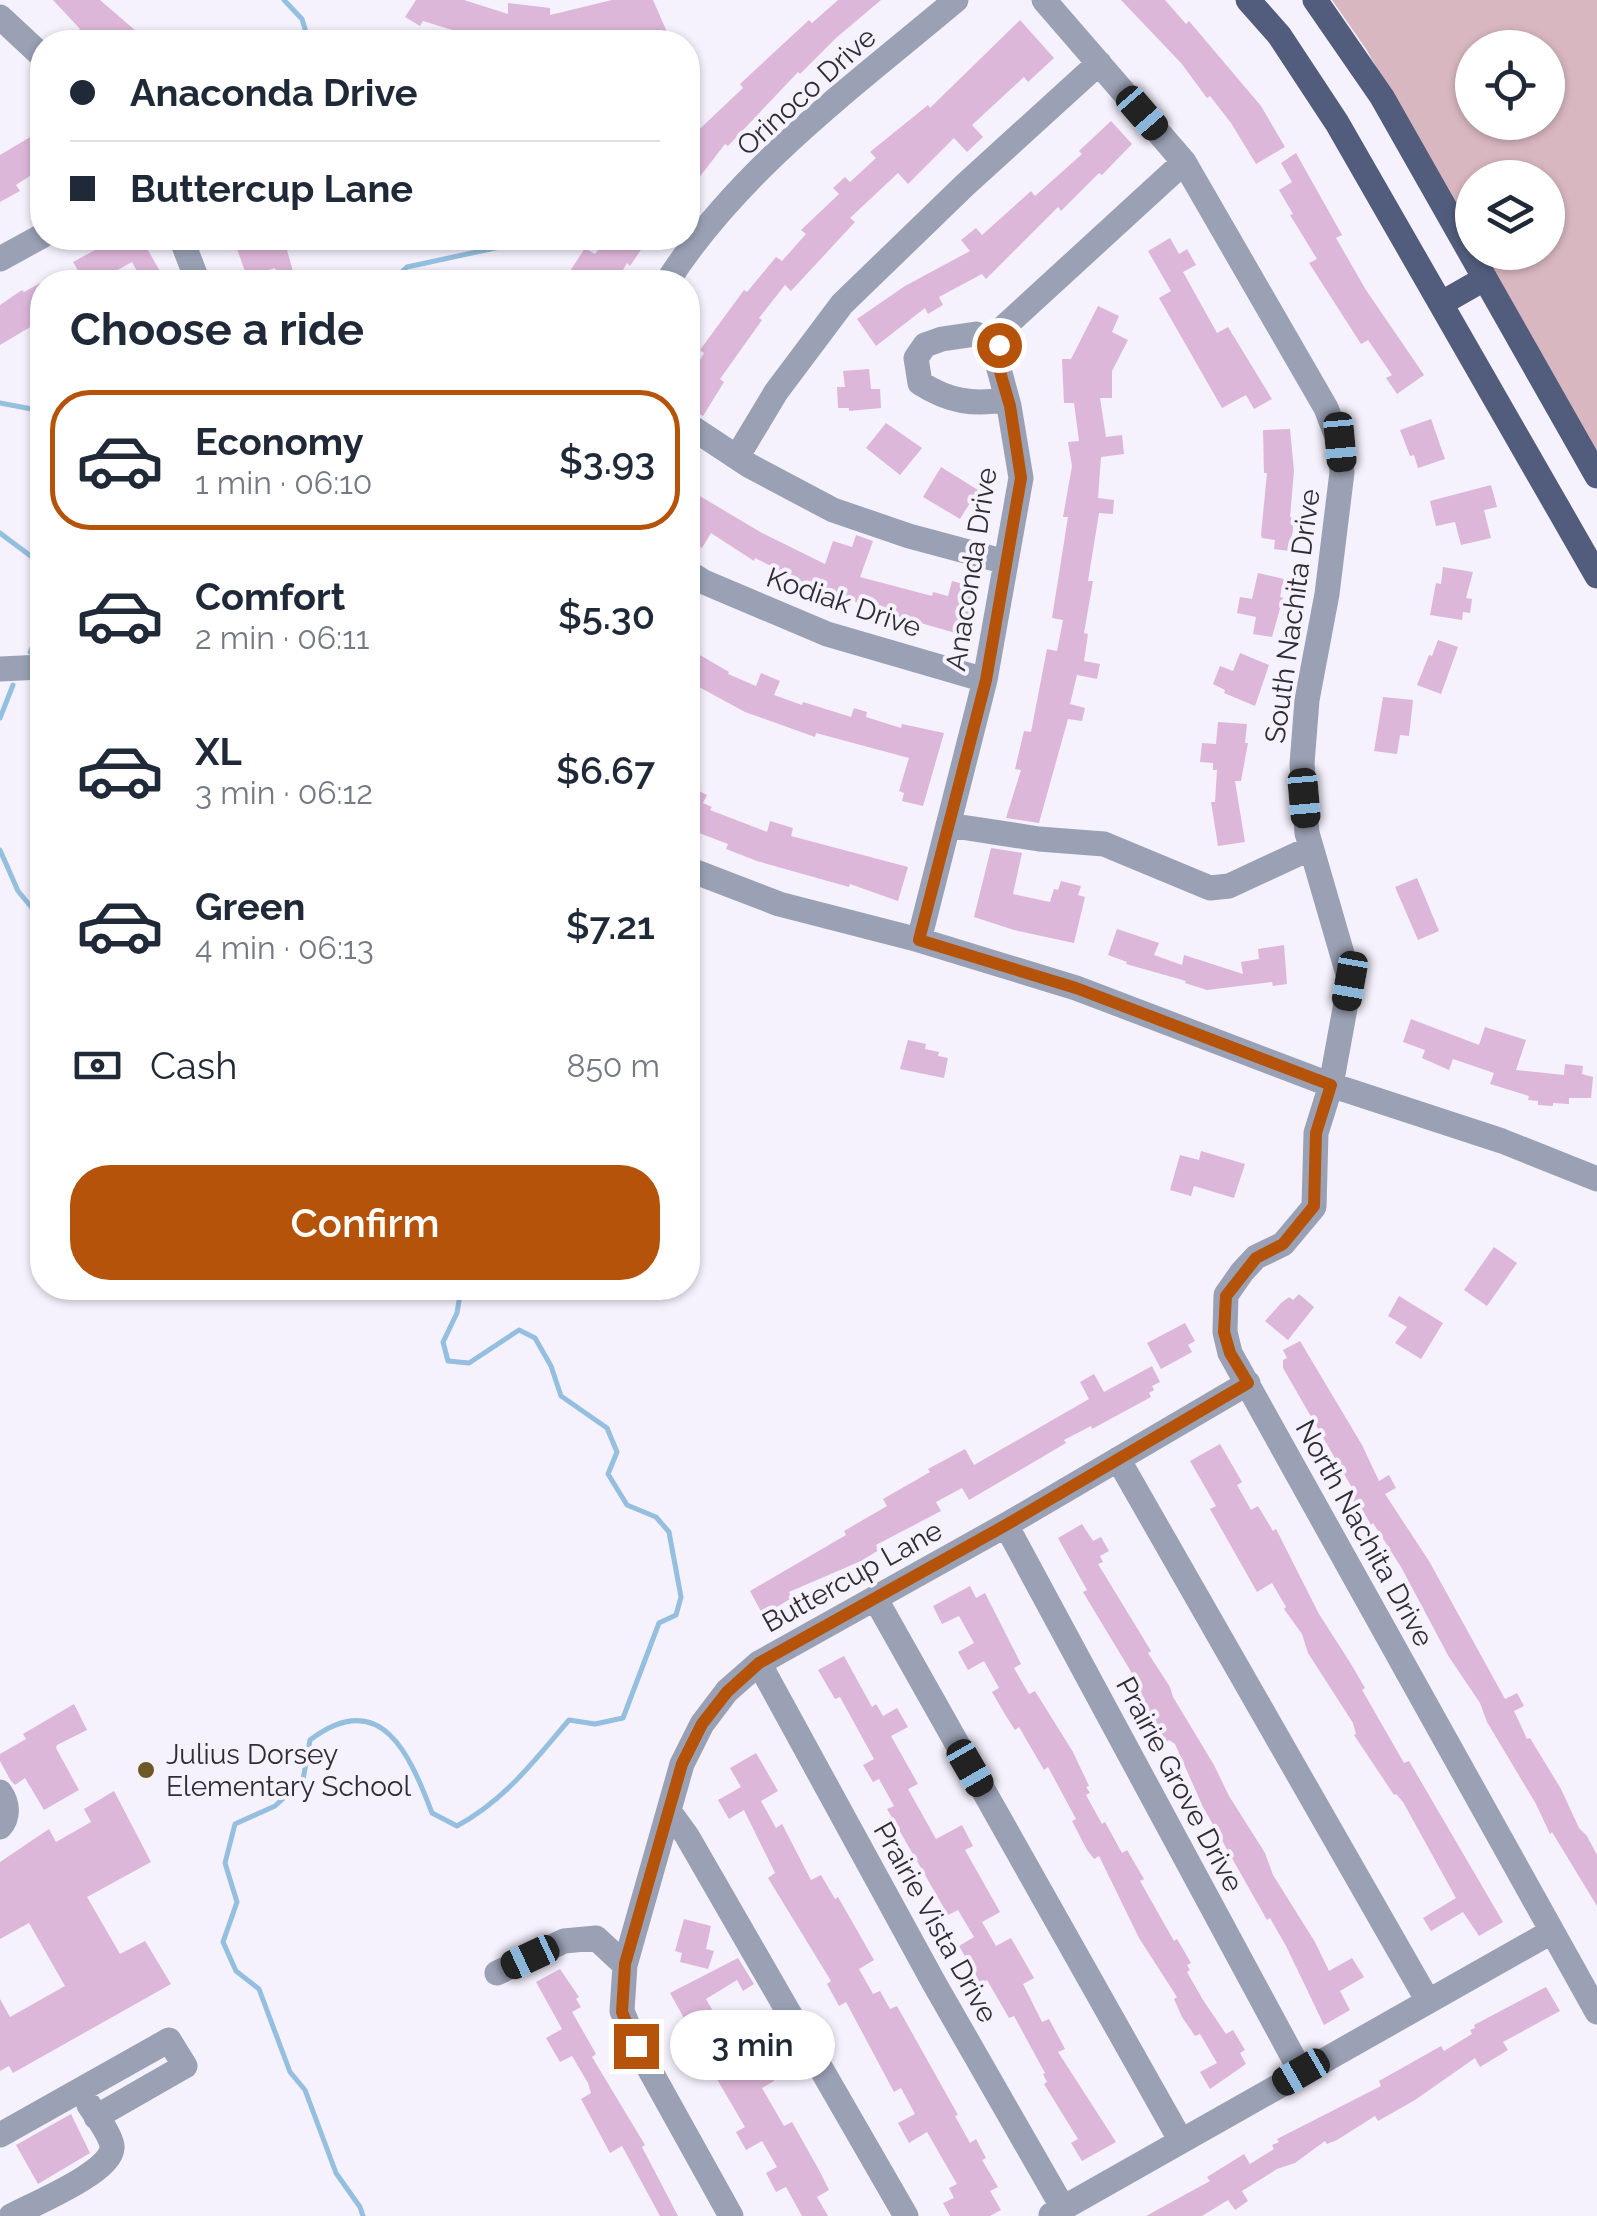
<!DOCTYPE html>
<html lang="en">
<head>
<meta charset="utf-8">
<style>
	:root { --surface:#fff; --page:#f6f6f7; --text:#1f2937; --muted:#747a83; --line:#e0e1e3; --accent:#b45309 }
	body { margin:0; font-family:Raleway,sans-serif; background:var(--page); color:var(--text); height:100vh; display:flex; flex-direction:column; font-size:38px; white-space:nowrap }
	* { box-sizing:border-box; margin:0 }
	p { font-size:32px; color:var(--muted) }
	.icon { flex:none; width:55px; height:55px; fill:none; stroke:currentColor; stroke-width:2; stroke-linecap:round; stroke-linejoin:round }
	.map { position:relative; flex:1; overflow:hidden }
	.side { position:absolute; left:30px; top:270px; width:670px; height:1030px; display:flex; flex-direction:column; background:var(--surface); border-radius:40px; box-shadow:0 2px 8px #0004 }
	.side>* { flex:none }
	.banner { position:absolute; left:30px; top:30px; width:670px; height:220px; border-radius:40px; box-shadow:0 2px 8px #0004; display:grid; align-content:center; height:220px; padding:0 40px; background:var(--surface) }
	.buttons { position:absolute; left:1455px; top:30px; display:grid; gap:20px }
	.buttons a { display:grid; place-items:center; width:110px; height:110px; border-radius:50%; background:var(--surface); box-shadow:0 2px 8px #0004; font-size:50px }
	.end { position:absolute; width:45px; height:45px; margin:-22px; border:12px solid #b45309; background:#fff; box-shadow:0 0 0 5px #fff }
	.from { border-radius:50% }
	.bubble { position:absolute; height:70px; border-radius:35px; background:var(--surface); box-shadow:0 2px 8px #0004; font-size:32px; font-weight:600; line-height:70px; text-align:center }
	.car { position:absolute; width:30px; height:60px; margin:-30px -15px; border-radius:12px; box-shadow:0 0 8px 2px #0007; background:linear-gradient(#222 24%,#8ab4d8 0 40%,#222 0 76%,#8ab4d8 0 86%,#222 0) }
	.banner b { display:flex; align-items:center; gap:35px; height:95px; font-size:38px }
	.banner b+b { border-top:2px solid var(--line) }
	.banner i { width:25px; height:25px; background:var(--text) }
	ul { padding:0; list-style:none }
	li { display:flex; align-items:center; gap:30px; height:140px; margin:0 20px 15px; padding:0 20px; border:5px solid transparent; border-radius:40px }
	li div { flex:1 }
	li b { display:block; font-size:38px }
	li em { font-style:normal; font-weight:600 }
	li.selected { border-color:var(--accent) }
	li>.icon { width:90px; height:90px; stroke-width:1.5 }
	h2 { padding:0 40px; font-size:45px; line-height:120px }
	.pay { display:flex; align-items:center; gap:25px; height:110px; padding:0 40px; font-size:38px }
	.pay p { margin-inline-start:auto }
	.button { display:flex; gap:20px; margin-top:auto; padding:20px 40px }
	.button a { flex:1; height:115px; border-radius:40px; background:var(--accent); color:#fff; font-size:40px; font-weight:600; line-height:115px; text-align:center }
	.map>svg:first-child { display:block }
	.green { fill:#d8b7c0; fill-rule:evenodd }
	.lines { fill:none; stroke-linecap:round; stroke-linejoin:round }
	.stream { stroke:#94bfde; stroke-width:5 }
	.building { fill:#ddb7d9 }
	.minor { stroke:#9aa1b4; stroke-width:25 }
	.major { stroke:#525d7d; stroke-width:25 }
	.route { stroke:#b45309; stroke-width:12 }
	.poi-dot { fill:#6c5927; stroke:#f5f1fd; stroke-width:4 }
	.labels { text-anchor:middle; stroke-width:8; stroke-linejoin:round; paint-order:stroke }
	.street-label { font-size:28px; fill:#2f2d32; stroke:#f5f1fd }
	.poi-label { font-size:28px; fill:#2f2d32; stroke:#f5f1fd; text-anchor:start }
</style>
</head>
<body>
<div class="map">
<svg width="1597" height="2216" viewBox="0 0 1597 2216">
	<rect width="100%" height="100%" fill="#f5f1fd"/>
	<path class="green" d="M1332 0H1597V452L1483 253 1548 252V178H1472V234L1366 49ZM1472 48H1548V122H1472Z"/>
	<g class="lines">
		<path class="stream" d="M284 0 302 19 309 42
			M391 282 407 267 509 245 516 238
			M0 403 42 411
			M0 533 32 557 42 573
			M30 652 42 627
			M0 718 13 685
			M0 850 18 891 42 920
			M363 2216 360 2207 336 2173 305 2090 290 2072 259 1989 236 1971 223 1942 237 1902 225 1863 235 1824 275 1806 303 1780 310 1740C381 1686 410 1755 432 1813L457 1826C506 1799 533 1762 569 1720L595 1724 623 1718 659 1623 676 1615 681 1597 669 1532 656 1517 627 1505 608 1474 617 1452 607 1428 561 1396 551 1366 535 1338 519 1330 469 1363 448 1361 443 1342 457 1313 461 1288"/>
	</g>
	<path class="building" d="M53 0H100L136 31 125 42H85L75 34 80 29Z
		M416 0H464L508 14V3L550 8V15L612 0H653L667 32 650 40 647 34 626 42 489 37 488 41 423 21 420 26 405 17Z
		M838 0H881L836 38 800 74 798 72 728 146 725 144 688 192V140L743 88 740 84 809 20 812 23Z
		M1121 0H1165L1186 24 1189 21 1261 106 1285 147 1256 164 1231 123 1210 96 1207 98 1181 63Z
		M1020 20 1054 58 1028 82 1024 77 972 125 983 137 967 152 954 138 908 184 898 173 850 218 855 222 791 291 785 285 759 318 762 320 720 379 724 382 703 416 688 409V380L704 353 700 350 744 290 747 292 776 257 782 261 806 234 801 230 839 194 833 188 845 177 850 182 876 158 870 152 928 105 930 108Z
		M1111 121 1132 144 1102 175 1099 173 1061 211 1058 207 986 279 982 274 939 297 943 305 928 314 925 308 876 346 857 319 905 286 970 251 961 240 976 228 982 235 1031 191 1035 196 1082 154 1079 151Z
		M42 130V168L16 185 20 191 0 202V155Z
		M1296 153 1342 235 1336 238 1366 290 1424 375 1397 394 1386 378 1392 375 1368 340 1361 344 1309 263 1317 259 1290 215 1293 214 1279 190 1292 182 1281 163Z
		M117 238H141L161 273 143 282 132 262 105 277 108 282H85L73 262Z
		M233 238H271L274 246 285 243 296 282H280L275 268 247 277Z
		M608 238H649L630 266 627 263 616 282H563L585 248 595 254Z
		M1170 238 1179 254 1187 249 1196 265 1183 272 1217 333 1228 327 1272 399 1254 409 1246 395 1222 408 1159 298 1171 291 1148 251Z
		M42 282V320L0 345V305L22 290 24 292Z
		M1098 306 1119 316 1112 332 1128 340 1112 371V398H1100L1106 437 1122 435 1124 454 1101 457 1098 498 1114 500 1113 514 1099 513 1088 581H1093L1084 633 1088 634 1084 661 1100 664 1097 679 1077 675 1070 704 1085 708 1082 721 1068 719 1039 823 1006 818 1021 770 1015 769 1024 731 1031 732 1047 649 1057 651 1063 620 1052 618 1068 517H1063L1072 466 1068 442 1079 441 1074 403H1064L1062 359H1071Z
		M869 369 871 389H880L881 408 849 411V408H838L837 387H845L843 371Z
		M1431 419 1445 459 1418 468 1414 455 1410 456 1400 430Z
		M886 423 922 448 900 475 866 448Z
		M1290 429 1294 471 1290 517 1293 518V530L1289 551 1274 549 1275 540 1262 538 1261 535 1267 473H1264L1263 430Z
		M941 467 978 490 960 519 923 497Z
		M1491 485 1497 507 1484 510 1491 538 1461 545 1455 522 1436 526 1430 501Z
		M688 489 762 533 825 564 833 541 852 547 856 535 873 541 860 577 932 596 933 592 948 596 952 581 978 588 966 636 882 612 883 609 852 601 850 606 823 597 824 593 779 575 781 571 755 558 754 561 711 533 702 548 690 541 694 533 688 529Z
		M1443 567 1473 572 1466 598 1472 599 1470 613 1463 612 1462 620 1430 615 1436 583 1441 584Z
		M1258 573 1284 579 1280 597 1283 598 1272 637 1253 634 1256 617 1237 613 1240 597 1252 599Z
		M1438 640 1458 647 1441 694 1417 685 1429 655 1432 656Z
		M688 648 729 672 728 674 756 686 761 673 780 681 774 695 802 705 803 702 851 717 854 708 867 712 866 717 901 728 902 724 944 733 923 806 902 801 904 793 899 791 909 758 816 733 815 737 745 712 688 681Z
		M1240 653 1269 665 1255 706 1224 693 1225 690 1213 684 1220 666 1233 671Z
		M1383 697 1413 700 1409 736 1400 735 1397 754 1374 751Z
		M1218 722 1247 724 1245 743H1248L1241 781H1235L1245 842 1218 846 1211 802H1215L1217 770H1213V763L1200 762 1202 743 1216 744Z
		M691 787 707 795 703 803 712 807 710 810 767 832 770 821 793 828 791 836 908 867 898 901 850 884 849 887 757 861 726 849 728 844 699 833 688 853V795Z
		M991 848 1022 853 1013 894 1050 902 1054 889 1058 890 1061 881 1081 886 1078 895 1085 897 1074 943 1014 930 974 917Z
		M1417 878 1439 931 1418 940 1395 887Z
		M1117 929 1159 943 1154 955 1182 965 1184 955 1243 974 1241 962 1259 959 1258 949 1284 945 1287 984 1273 986 1272 982 1207 990 1185 983 1186 981 1126 964 1127 962 1108 955Z
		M1411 1019 1479 1045 1485 1027 1526 1040 1516 1070 1564 1075 1565 1064 1583 1066 1582 1074 1593 1077 1591 1098H1569V1104L1553 1103V1106L1538 1105V1101L1528 1100 1529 1096 1490 1084 1494 1073 1453 1059 1449 1070 1422 1058 1425 1050 1403 1042Z
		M908 1040 926 1044 925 1049 939 1052 938 1056 948 1058 944 1078 900 1069Z
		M1201 1151 1245 1164 1234 1198 1194 1186 1191 1196 1170 1190 1180 1155 1199 1160Z
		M1494 1247 1517 1263 1487 1306 1464 1290Z
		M1299 1294 1314 1307 1288 1340 1265 1321 1281 1303 1289 1297 1293 1300Z
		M1399 1296 1443 1323 1421 1359 1395 1343 1407 1327 1388 1316Z
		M1185 1323 1195 1341 1188 1345 1192 1352 1161 1369 1147 1343Z
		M1300 1341 1362 1445 1379 1481 1389 1475 1396 1488 1385 1494 1429 1561 1505 1699 1517 1693 1524 1706 1514 1711 1527 1739 1530 1738 1561 1789 1579 1828 1587 1836 1597 1855V1906L1552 1832 1550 1834 1536 1804 1487 1722 1480 1703 1449 1657 1401 1567 1373 1523 1371 1525 1361 1507 1355 1510 1349 1498 1354 1495 1351 1486 1283 1368V1360L1287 1358 1283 1350Z
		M1152 1366 1160 1382 1152 1386 1154 1390 1149 1393 1151 1397 1092 1429 1091 1426 1064 1440 1066 1443 969 1500 962 1488 936 1502 941 1511 876 1545 879 1550 861 1561 789 1592 792 1598 763 1615 750 1591 846 1535 844 1531 887 1506 883 1499 930 1472 928 1469 965 1449 974 1465 1023 1437 1089 1399 1080 1382 1094 1374 1104 1392Z
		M1220 1444 1242 1482 1237 1485 1251 1510 1258 1506 1273 1531 1276 1529 1319 1614 1351 1664 1365 1688 1362 1690 1365 1695 1404 1763 1409 1761 1503 1922 1479 1936 1463 1912 1431 1931 1423 1918 1456 1898 1403 1802 1396 1794 1394 1795 1354 1735 1356 1734 1353 1723 1308 1653 1302 1634 1284 1609 1286 1607 1272 1583 1257 1592 1210 1509 1216 1506 1190 1461Z
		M1082 1524 1093 1541 1101 1537 1109 1551 1100 1556 1103 1562 1098 1564 1151 1651 1148 1653 1170 1687 1173 1697 1214 1765 1229 1796 1265 1853 1273 1875 1315 1942 1329 1971 1352 1958 1364 1977 1340 1991 1350 2010 1324 2025 1286 1946 1270 1918 1267 1920 1203 1807 1175 1744 1169 1740 1166 1742 1133 1681 1136 1680 1083 1592 1087 1590 1058 1538Z
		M970 1586 976 1598 985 1593 1021 1664 1014 1668 1029 1694 1035 1691 1073 1752 1089 1786 1086 1787 1090 1793 1086 1795 1102 1824 1105 1822 1122 1853 1127 1850 1144 1879 1140 1881 1174 1941 1177 1939 1191 1963 1187 1965 1190 1970 1187 1972 1203 2000 1226 2034 1233 2030 1245 2050 1240 2053 1246 2064 1210 2089 1200 2072 1217 2063 1200 2034 1195 2036 1182 2017 1174 1999 1177 1997 1139 1938 1099 1856 1094 1859 1087 1850 1072 1821 1076 1819 1048 1767 1044 1770 1019 1727 1015 1730 1006 1716 992 1692 999 1688 984 1661 968 1670 958 1652 974 1643 959 1616 942 1624 933 1606Z
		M844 1656 872 1707 876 1704 883 1716 897 1708 908 1727 891 1736 918 1784 908 1789 936 1839 962 1825 973 1846 965 1850 1000 1912 982 1922 996 1946 1011 1938 1034 1978 1023 1984 1042 2022 1049 2019 1065 2049 1058 2052 1116 2142 1082 2161 1071 2143 1078 2139 1044 2084 1047 2082 1043 2074 1045 2073 1014 2016 1009 2018 987 1980 981 1984 959 1946 974 1937 958 1910 948 1915 887 1809 894 1806 879 1779 873 1782 863 1765 874 1759 840 1697 835 1699 818 1670Z
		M74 1704 87 1730 57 1745 56 1748 79 1790 44 1810 25 1778 15 1785 11 1781 0 1761V1754L26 1739 23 1734Z
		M756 1753 778 1791 761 1801 776 1828 782 1824 811 1880 821 1875 835 1899 838 1897 874 1960 859 1969 873 1994 880 1991 890 2009 897 2006 958 2115 955 2116 970 2143 976 2139 986 2158 982 2160 998 2187 990 2191 1001 2210 990 2216H950L943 2203 954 2198 949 2188 957 2184 927 2132 909 2143 898 2123 915 2114 901 2088 894 2092 846 2002 839 2006 827 1984 831 1981 768 1878 775 1873 744 1810 729 1819 718 1800 741 1787 730 1768Z
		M114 1791 151 1862 87 1897 120 1954 145 1941 171 1984 13 2073 9 2066 0 2071V1999L10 2017 65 1986 29 1923 0 1939V1862L49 1829 56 1842 91 1822 84 1809Z
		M684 1919 711 1926 706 1949 714 1951 708 1969 680 1962 682 1953 675 1951Z
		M738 1958 754 1984 743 1991 737 1980 706 1999 721 2025 733 2019 757 2061 762 2058 774 2081 762 2088 784 2126 792 2122 819 2170 829 2190 817 2197 828 2216H802L786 2187 776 2192 766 2173 777 2167 762 2141 746 2150 736 2132 745 2127 704 2057 697 2060 687 2042 695 2038 670 1993Z
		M560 1969 579 1997 576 1999 581 2007 572 2012 596 2054 592 2057 645 2145 642 2147 678 2216H660L622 2146 610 2153 581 2099 591 2093 588 2083 572 2056 560 2062 546 2038 562 2029 536 1982Z
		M1546 1987 1560 2011 1503 2042 1508 2050 1480 2067 1475 2058 1415 2100 1378 2121 1375 2116 1337 2140 1327 2144 1325 2141 1295 2163 1277 2169 1242 2191 1248 2201 1235 2210 1228 2200 1202 2216H1146L1210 2181 1207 2177 1244 2154 1250 2164 1274 2149 1272 2145 1279 2142 1277 2139 1381 2086 1379 2081 1441 2046 1444 2051 1472 2034 1470 2030 1475 2028 1474 2025Z
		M71 2114 90 2153 38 2184 16 2145Z"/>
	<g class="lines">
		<path class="minor" d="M1044 0 1184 162 1326 408 1339 442 1342 472 1327 594 1307 700 1302 764 1307 833 1350 981 1331 1085 1316 1133 1314 1207 1283 1244 1256 1257 1242 1272 1226 1295 1225 1332 1230 1353 1597 2012
			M0 17 42 56
			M181 238 198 282
			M0 259 42 236
			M667 282C739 169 855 85 956 0
			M999 345 976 334 942 339 925 345 916 358 920 383C948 401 974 406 1007 399
			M688 425 750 466 833 510 909 536 1006 562
			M737 457 776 392 842 304 965 185 1099 63
			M688 572 704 582 827 634 985 680
			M0 669 42 667
			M948 825 1039 839 1104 844 1210 888 1229 886 1311 848
			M688 869 779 904 919 940 1076 988 1331 1085 1502 1141 1597 1179
			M919 940 985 680 1021 478 1009 406 996 358 1004 327 1184 162
			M1118 1459 1428 2001
			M1006 1525 1301 2072
			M875 1598 1181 2141
			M759 1663 934 1983 1063 2208
			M0 1792C8 1803 9 1817 0 1827
			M669 1811 687 1836 906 2216
			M497 1973 564 1941 596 1938 625 1965
			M0 2135 169 2040 185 2066 96 2117
			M1051 2215 1551 1932
			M11 2216C31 2205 115 2171 112 2146 110 2133 96 2116 89 2105
			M731 2216 636 2045 622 2011 625 1965 682 1764 702 1724 727 1691 759 1663 1006 1525 1248 1383"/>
		<path class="major" d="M1248 0 1279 35 1337 123 1597 576
			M1315 0 1382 97 1597 476
			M1442 303 1484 279"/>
	</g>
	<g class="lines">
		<path class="route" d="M636 2046 622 2012 625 1964 682 1764 702 1724 727 1692 759 1663 1006 1525 1248 1383 1230 1353 1224 1332 1226 1296 1256 1258 1283 1244 1314 1206 1316 1133 1331 1085 1076 988 919 940 986 680 1021 478 1010 406 996 358 999 345"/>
	</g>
	<circle class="poi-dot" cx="146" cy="1770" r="10"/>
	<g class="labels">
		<g class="street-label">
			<text transform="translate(806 91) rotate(-42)" y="10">Orinoco Drive</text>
			<text transform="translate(971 569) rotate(-81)" y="10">Anaconda Drive</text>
			<text transform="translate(844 602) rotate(19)" y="10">Kodiak Drive</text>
			<text transform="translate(1292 616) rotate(-82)" y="10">South Nachita Drive</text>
			<text transform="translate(1365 1533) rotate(61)" y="10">North Nachita Drive</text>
			<text transform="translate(852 1576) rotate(-29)" y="10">Buttercup Lane</text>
			<text transform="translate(1180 1784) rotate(62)" y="10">Prairie Grove Drive</text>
			<text transform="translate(936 1922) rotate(61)" y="10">Prairie Vista Drive</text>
		</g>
		<g class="poi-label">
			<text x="166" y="1764">Julius Dorsey<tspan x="166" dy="32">Elementary School</tspan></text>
		</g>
	</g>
</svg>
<div class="buttons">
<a><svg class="icon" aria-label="locate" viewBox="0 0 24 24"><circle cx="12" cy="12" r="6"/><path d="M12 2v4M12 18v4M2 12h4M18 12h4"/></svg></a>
<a><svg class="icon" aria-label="layers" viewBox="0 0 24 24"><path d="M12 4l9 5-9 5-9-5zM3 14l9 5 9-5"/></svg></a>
</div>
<i class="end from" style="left:999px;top:345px"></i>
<i class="end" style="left:636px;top:2046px"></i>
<div class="bubble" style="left:670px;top:2010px;width:165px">3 min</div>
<i class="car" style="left:1142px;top:113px;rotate:139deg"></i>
<i class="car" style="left:1340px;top:442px;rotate:175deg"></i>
<i class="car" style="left:1304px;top:798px;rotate:175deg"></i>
<i class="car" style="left:1350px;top:981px;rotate:190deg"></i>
<i class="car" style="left:970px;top:1768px;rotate:150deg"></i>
<i class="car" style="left:530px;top:1957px;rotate:245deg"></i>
<i class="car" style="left:1301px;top:2072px;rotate:240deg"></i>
<div class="banner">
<b><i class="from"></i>Anaconda Drive</b>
<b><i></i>Buttercup Lane</b>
</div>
<section class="side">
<h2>Choose a ride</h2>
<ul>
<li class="selected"><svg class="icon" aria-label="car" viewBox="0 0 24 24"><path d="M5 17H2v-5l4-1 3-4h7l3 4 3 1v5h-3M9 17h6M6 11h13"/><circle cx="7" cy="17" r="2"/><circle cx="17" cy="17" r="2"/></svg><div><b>Economy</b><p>1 min · 06:10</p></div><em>$3.93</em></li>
<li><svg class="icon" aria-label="car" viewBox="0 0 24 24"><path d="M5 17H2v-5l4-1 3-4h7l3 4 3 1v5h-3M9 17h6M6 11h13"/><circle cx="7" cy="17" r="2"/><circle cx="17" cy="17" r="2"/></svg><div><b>Comfort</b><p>2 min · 06:11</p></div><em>$5.30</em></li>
<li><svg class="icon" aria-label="car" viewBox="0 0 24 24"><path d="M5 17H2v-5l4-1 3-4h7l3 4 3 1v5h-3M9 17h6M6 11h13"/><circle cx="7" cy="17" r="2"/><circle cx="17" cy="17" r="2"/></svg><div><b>XL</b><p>3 min · 06:12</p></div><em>$6.67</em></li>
<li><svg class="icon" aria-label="car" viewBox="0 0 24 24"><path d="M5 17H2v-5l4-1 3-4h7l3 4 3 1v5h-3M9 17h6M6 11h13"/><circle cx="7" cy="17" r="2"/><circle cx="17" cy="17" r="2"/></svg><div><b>Green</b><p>4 min · 06:13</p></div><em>$7.21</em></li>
</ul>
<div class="pay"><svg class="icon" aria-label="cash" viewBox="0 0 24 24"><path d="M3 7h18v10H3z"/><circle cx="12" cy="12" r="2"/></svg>Cash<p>850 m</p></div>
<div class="button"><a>Confirm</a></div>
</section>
</div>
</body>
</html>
